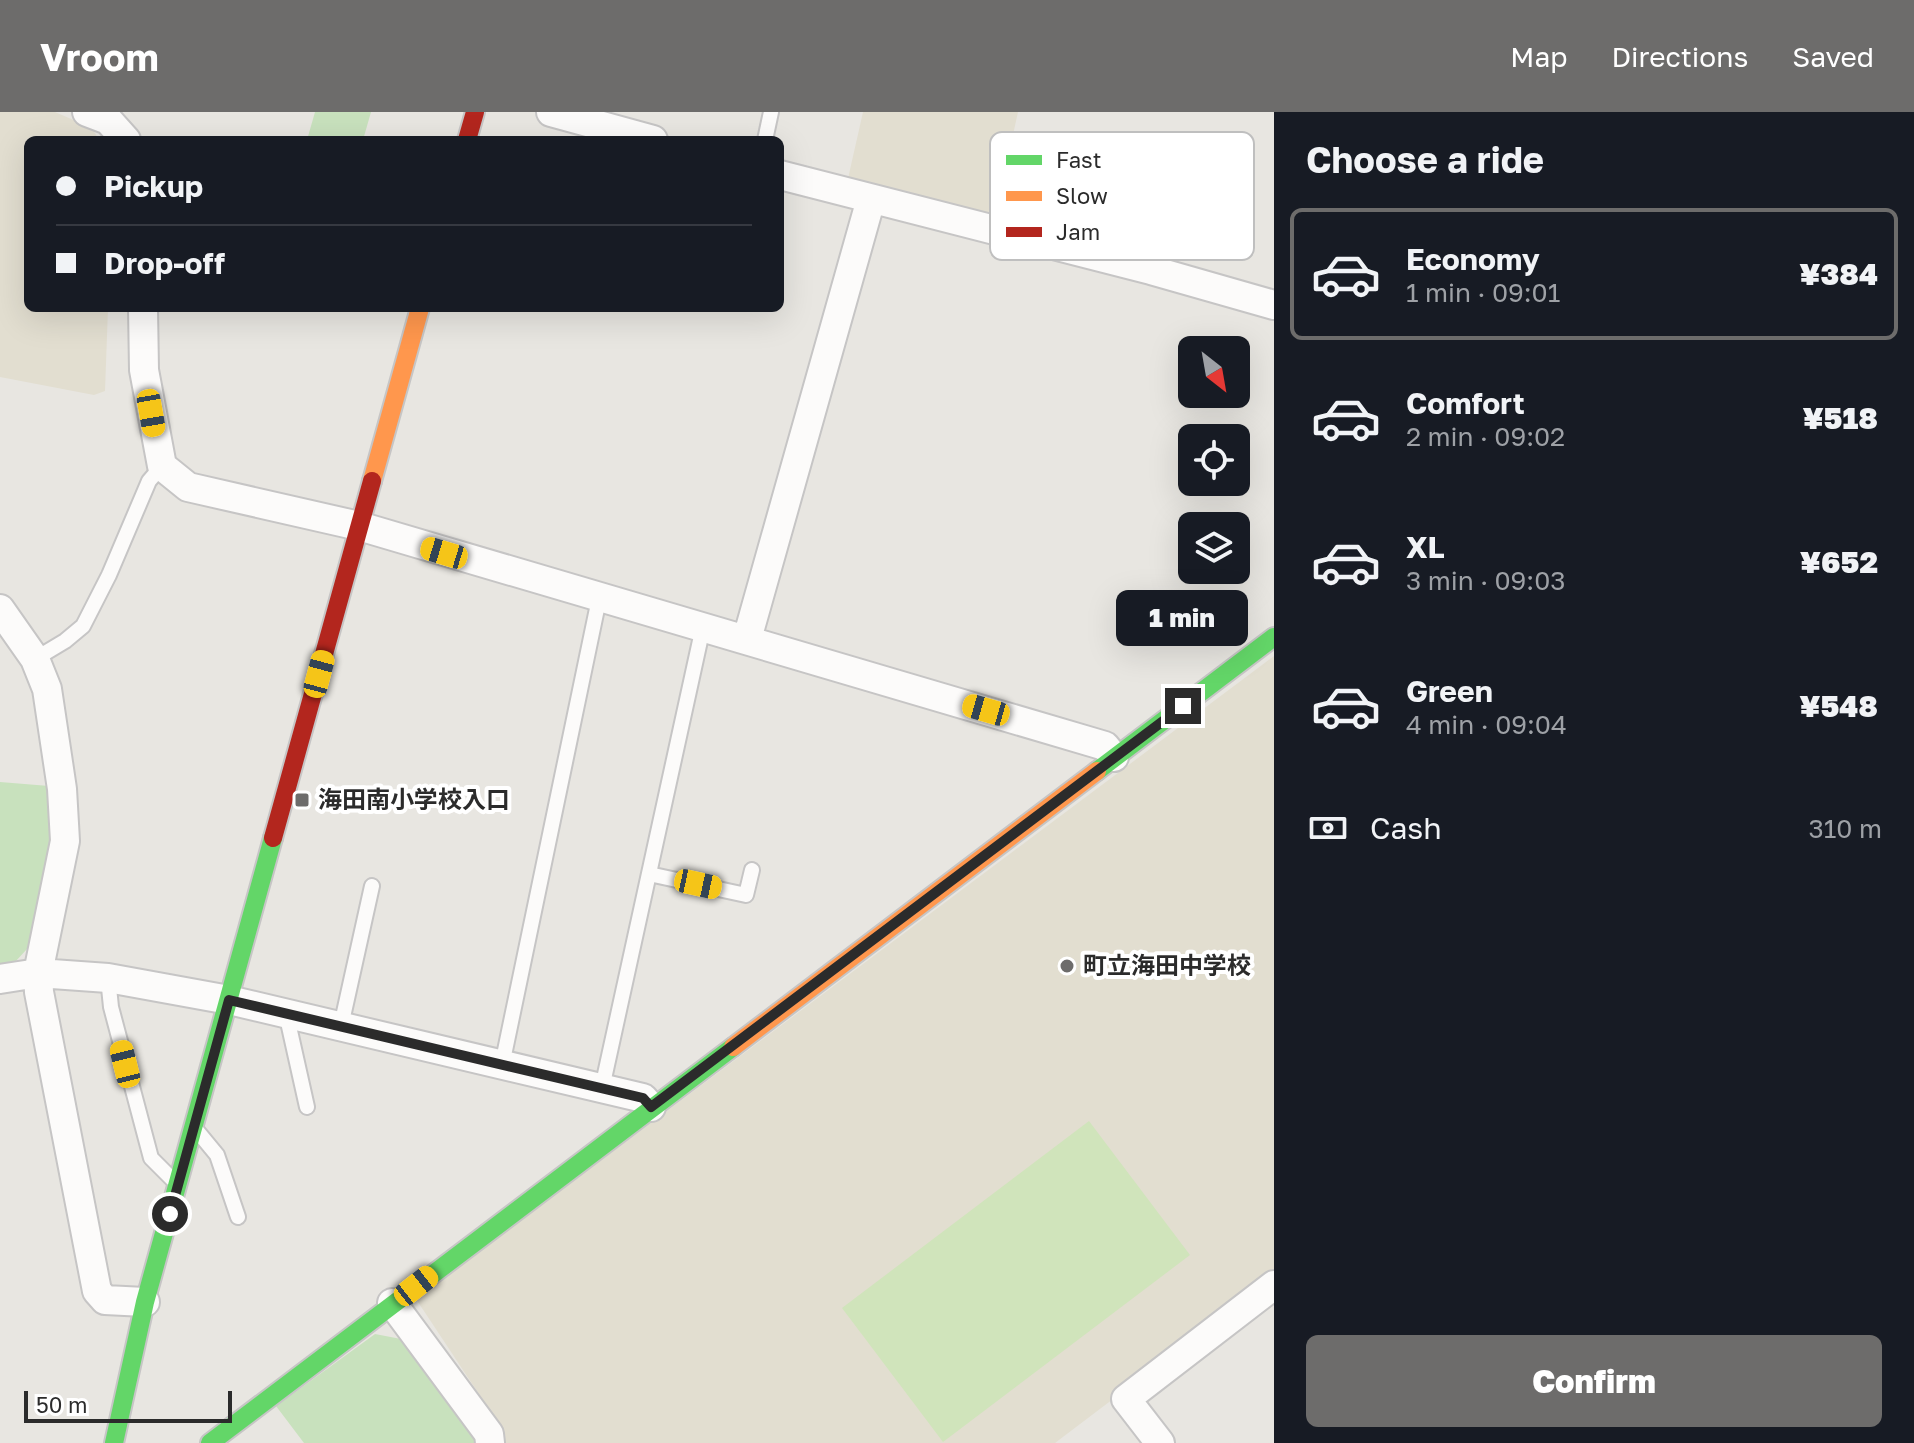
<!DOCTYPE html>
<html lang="en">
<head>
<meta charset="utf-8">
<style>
	:root { --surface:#171b24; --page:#20242c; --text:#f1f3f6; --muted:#9ea1a6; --line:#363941; --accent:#6d6c6b }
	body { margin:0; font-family:"Golos Text","Noto Sans JP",sans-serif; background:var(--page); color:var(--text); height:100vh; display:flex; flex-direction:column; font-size:30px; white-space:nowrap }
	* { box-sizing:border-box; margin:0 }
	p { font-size:26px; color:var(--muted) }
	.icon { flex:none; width:44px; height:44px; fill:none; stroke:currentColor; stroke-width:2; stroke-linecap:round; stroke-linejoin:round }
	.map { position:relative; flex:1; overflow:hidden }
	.sheet { display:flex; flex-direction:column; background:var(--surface); width:640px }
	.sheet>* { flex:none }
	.top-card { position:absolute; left:24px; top:24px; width:760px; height:176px; border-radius:12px; box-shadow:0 8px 32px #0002; display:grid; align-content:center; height:176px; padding:0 32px; background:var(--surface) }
	.needle { width:52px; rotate:149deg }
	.fabs { position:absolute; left:1178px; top:224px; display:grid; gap:16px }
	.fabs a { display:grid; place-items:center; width:72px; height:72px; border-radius:12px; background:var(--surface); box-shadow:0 8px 32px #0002; font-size:40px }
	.scale { position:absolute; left:24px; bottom:20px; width:208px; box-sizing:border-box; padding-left:8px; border:4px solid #2b2b2b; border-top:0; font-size:22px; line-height:28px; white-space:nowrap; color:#2b2b2b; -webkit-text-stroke:6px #fff; paint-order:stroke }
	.end { position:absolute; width:36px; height:36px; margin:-18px; border:10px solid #2b2b2b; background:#fff; box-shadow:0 0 0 4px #fff }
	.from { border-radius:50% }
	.bubble { position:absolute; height:56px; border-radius:12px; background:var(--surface); box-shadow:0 8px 32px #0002; font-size:26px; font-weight:800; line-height:56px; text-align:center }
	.car { position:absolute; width:24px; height:48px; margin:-24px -12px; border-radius:10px; box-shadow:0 0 6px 2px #0007; background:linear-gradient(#f5c518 24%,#345 0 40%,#f5c518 0 76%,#345 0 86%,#f5c518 0) }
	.top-card b { display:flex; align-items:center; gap:28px; height:76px; font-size:30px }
	.top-card b+b { border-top:2px solid var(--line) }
	.top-card i { width:20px; height:20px; background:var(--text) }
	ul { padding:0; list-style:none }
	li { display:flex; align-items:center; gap:24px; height:132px; margin:0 16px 12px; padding:0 16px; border:4px solid transparent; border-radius:12px }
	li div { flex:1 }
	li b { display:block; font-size:30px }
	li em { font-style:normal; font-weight:800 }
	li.selected { border-color:var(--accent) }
	li>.icon { width:72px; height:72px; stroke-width:1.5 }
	h2 { padding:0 32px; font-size:36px; line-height:96px }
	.pay { display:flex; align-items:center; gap:20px; height:88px; padding:0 32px; font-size:30px }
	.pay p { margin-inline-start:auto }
	.action { display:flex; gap:16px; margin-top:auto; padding:16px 32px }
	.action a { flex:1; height:92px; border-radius:12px; background:var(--accent); color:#fff; font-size:32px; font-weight:800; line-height:92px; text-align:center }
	header { display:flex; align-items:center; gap:48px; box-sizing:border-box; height:112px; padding:0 40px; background:var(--accent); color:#fff }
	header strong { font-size:38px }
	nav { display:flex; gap:44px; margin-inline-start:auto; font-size:28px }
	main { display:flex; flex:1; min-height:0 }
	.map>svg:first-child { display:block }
	.education { fill:#e2ded0 }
	.green { fill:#c8e1bd }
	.pitch { fill:#d0e4bb }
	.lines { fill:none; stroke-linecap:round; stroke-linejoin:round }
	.lane-casing { stroke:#c6c5c5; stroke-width:18 }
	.street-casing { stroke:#c6c5c5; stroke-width:32 }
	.fast-casing { stroke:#c6c5c5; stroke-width:22 }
	.slow-casing { stroke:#c6c5c5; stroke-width:22 }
	.jam-casing { stroke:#c6c5c5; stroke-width:22 }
	.lane { stroke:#fcfbfa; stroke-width:14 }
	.street { stroke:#fcfbfa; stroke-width:28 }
	.fast { stroke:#63d668; stroke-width:18 }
	.slow { stroke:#ff974d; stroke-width:18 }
	.jam { stroke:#b3261e; stroke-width:18 }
	.route { stroke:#2b2b2b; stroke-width:10 }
	.poi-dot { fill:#6d6c6b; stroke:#fff; stroke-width:3 }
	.labels { text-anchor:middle; stroke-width:8; stroke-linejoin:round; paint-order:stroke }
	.poi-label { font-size:24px; font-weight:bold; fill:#2b2b2b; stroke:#fff; text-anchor:start }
	.key { fill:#fff; stroke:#bfbfbf; stroke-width:2 }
	.key-label { font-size:22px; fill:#2b2b2b }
</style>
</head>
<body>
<header>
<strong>Vroom</strong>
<nav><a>Map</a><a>Directions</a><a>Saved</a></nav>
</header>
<main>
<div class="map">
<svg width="1274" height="1331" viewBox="0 0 1274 1331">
	<rect width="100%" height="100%" fill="#e8e6e1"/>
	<path class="education" d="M0 0H55L92 16 99 28H28V196H108L105 279 94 283 0 265Z
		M863 0H1018L994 109 847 71Z
		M1274 544V1165L1055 1331H505L500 1314 416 1187Z"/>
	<path class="green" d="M315 0H371L363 28H307Z
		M0 670 49 674 58 721 39 824 15 850 0 853Z
		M375 1222 401 1227 478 1331H304L276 1294Z"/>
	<path class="pitch" d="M1089 1009 1190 1143 943 1330 842 1196Z"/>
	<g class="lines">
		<defs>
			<path id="lane" d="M765 28 771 0
				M35 547 65 529 83 514 109 463 149 369 162 354
				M649 762 746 783 752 758
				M108 866 111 895 151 1046 172 1067
				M286 901 307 995
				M341 914 372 774
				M502 953 599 487
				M602 976 703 515
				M198 1020 217 1043 238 1105"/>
			<path id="street" d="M87 0 108 8 126 28
				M551 0 653 28
				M780 63 1151 158 1274 193
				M143 196 144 258 162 354 188 375 359 414 1105 634 1114 645
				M0 497 35 547 47 577 62 677 65 729 38 861 39 880 97 1179 105 1188 145 1190
				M747 527 871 87
				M0 867 38 861 108 866 229 888 643 986 651 995
				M392 1191 489 1322 490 1331
				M1160 1331 1126 1287 1274 1173"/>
			<path id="fast" d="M1097 659 1274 525
				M114 1331 145 1190 273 726
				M210 1331 733 935"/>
			<path id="slow" d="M372 369 420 196
				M733 935 1097 659"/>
			<path id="jam" d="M467 28 475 0
				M273 726 372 369"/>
		</defs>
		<use href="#lane" class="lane-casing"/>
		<use href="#street" class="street-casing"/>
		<use href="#fast" class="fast-casing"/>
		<use href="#slow" class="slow-casing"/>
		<use href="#jam" class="jam-casing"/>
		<use href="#lane" class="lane"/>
		<use href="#street" class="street"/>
		<use href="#fast" class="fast"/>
		<use href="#slow" class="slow"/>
		<use href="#jam" class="jam"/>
	</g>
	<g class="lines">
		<path class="route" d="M170 1102 229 888 643 986 651 995 1183 594"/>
	</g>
	<g class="poi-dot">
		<rect x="294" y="680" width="16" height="16" rx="4"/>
		<circle cx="1067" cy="854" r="8"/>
	</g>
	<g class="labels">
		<g class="poi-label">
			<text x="318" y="696">海田南小学校入口</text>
			<text x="1083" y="862">町立海田中学校</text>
		</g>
	</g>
	<rect x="990" y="20" width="264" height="128" rx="12" class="key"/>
	<rect x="1006" y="43" width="36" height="10" fill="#63d668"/>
	<rect x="1006" y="79" width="36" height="10" fill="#ff974d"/>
	<rect x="1006" y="115" width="36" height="10" fill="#b3261e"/>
	<g class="key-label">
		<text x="1056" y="56">Fast</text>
		<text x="1056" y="92">Slow</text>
		<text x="1056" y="128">Jam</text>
	</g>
</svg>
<div class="fabs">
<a><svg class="needle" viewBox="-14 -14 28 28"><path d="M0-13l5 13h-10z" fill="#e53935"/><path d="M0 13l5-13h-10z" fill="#9ea1a6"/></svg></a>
<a><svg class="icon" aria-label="locate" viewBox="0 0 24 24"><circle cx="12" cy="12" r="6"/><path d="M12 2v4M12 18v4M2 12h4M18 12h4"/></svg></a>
<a><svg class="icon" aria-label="layers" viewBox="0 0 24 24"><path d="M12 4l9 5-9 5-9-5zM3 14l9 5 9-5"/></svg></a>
</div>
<div class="scale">50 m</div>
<i class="end from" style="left:170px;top:1102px"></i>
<i class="end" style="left:1183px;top:594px"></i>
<div class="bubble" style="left:1116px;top:478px;width:132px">1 min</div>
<i class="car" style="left:151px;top:301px;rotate:170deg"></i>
<i class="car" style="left:444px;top:441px;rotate:287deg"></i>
<i class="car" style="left:319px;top:562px;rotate:15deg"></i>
<i class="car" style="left:986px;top:598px;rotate:286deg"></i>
<i class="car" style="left:698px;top:772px;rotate:102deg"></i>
<i class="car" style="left:125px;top:952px;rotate:346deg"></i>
<i class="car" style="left:416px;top:1174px;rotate:52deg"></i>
<div class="top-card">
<b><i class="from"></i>Pickup</b>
<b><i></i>Drop-off</b>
</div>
</div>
<section class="sheet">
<h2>Choose a ride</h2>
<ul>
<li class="selected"><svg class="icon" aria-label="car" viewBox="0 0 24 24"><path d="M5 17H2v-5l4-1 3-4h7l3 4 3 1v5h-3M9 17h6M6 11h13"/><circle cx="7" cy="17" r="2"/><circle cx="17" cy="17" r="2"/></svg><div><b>Economy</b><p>1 min · 09:01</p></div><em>¥384</em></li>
<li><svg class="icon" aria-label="car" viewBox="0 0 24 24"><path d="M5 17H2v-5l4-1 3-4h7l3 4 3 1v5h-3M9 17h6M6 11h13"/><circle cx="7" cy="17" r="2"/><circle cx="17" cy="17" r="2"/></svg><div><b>Comfort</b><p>2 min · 09:02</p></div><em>¥518</em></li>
<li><svg class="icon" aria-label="car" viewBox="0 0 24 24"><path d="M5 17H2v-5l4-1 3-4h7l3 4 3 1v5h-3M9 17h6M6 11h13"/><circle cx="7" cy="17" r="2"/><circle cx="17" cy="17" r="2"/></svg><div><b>XL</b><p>3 min · 09:03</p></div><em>¥652</em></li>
<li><svg class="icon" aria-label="car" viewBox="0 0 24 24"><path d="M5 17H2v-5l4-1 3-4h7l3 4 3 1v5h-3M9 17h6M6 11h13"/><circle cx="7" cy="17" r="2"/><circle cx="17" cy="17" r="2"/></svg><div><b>Green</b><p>4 min · 09:04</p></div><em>¥548</em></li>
</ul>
<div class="pay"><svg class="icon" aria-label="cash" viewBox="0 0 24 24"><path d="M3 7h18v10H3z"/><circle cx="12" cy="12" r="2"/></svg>Cash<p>310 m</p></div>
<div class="action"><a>Confirm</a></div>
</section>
</main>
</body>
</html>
